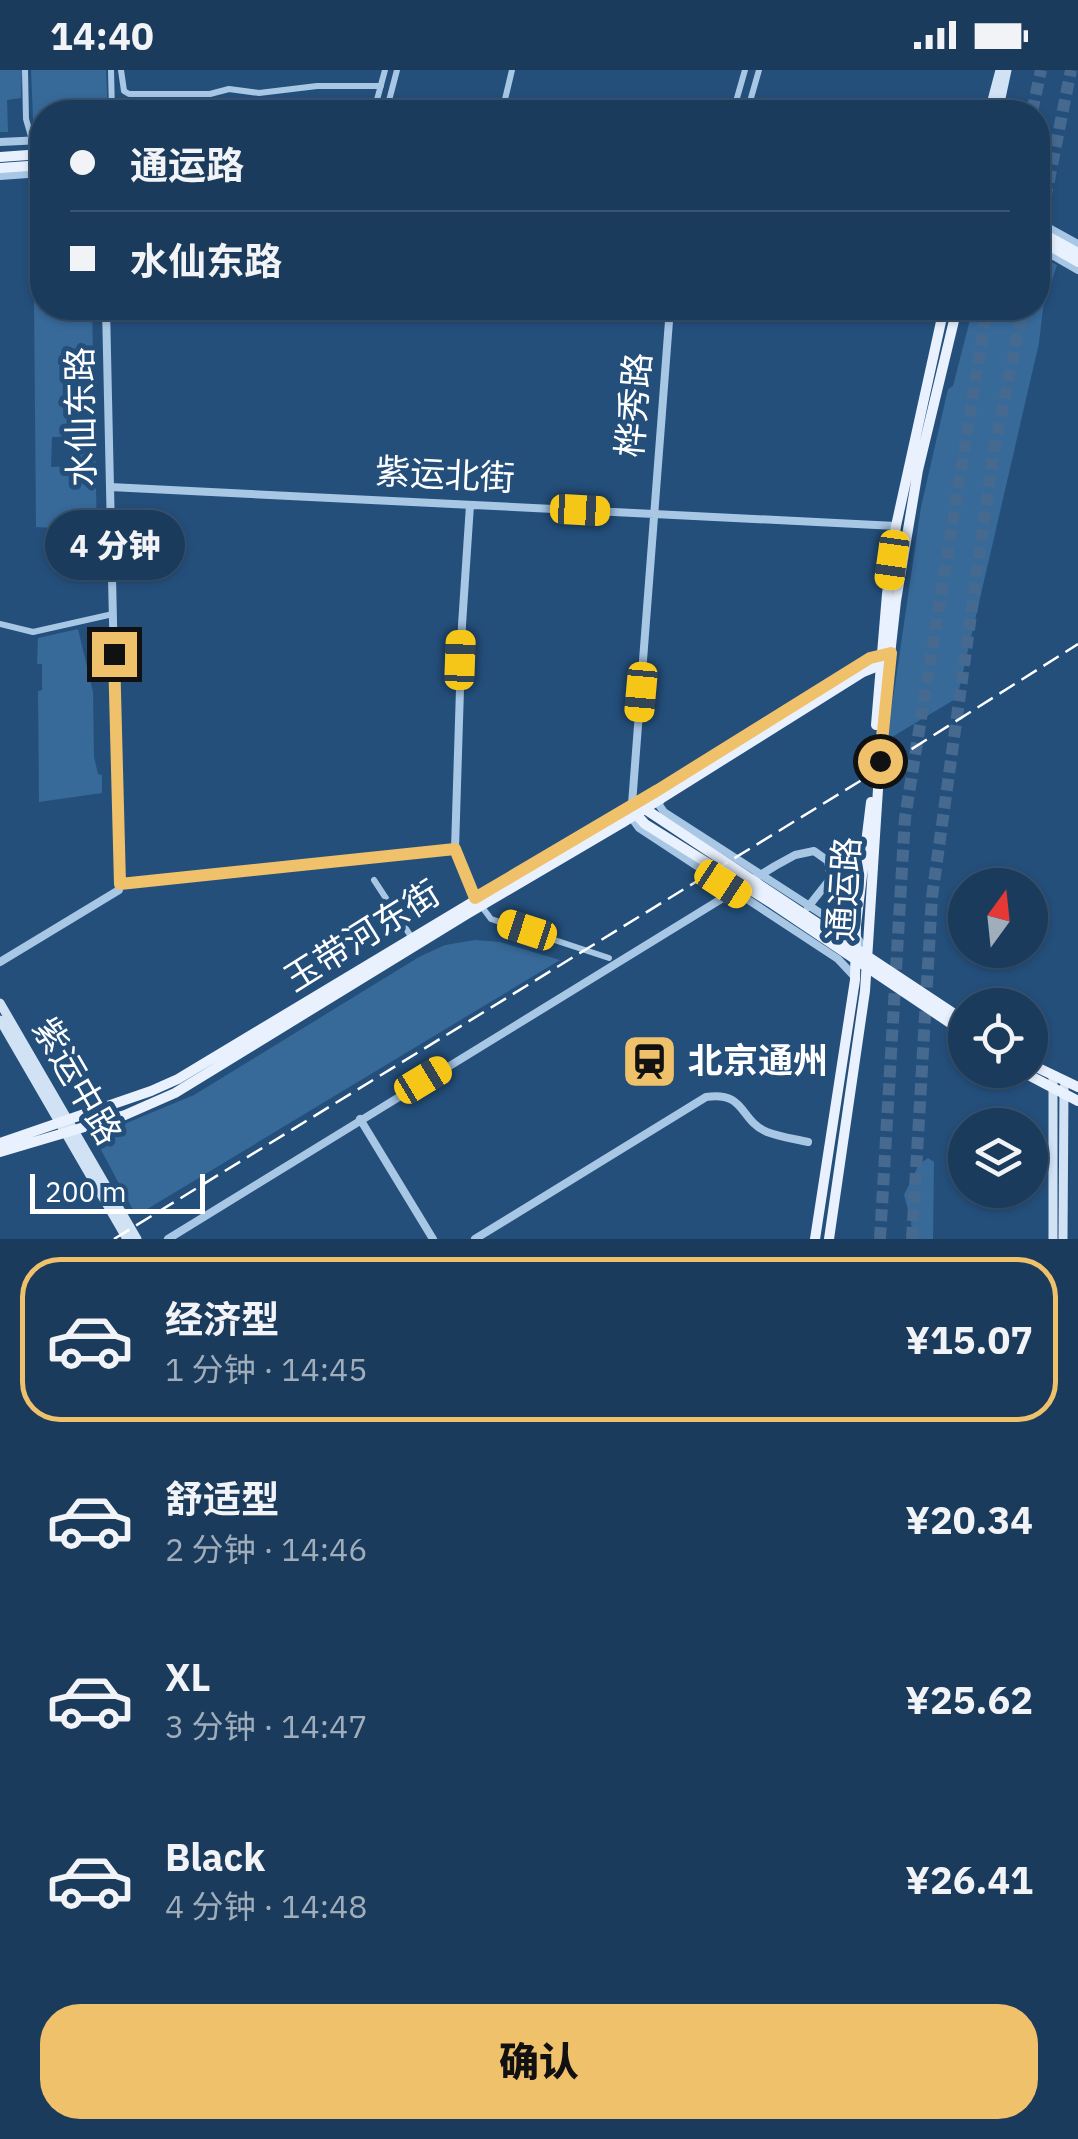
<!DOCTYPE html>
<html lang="zh">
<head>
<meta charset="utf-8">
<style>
	:root { --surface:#1b3b5c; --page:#244262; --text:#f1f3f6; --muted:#a0adbb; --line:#395572; --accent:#efc16b }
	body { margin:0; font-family:"IBM Plex Sans","Noto Sans SC",sans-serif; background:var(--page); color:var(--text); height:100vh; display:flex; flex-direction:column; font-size:38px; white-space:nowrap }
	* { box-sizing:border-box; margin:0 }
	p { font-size:32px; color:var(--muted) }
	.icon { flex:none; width:55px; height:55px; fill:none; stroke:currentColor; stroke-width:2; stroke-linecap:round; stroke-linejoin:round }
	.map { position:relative; height:1169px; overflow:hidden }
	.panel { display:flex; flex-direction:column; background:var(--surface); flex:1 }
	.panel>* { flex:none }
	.banner { position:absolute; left:30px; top:30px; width:1020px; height:220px; border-radius:40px; box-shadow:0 2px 8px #0004,0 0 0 2px var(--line); display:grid; align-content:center; height:220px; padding:0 40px; background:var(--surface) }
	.needle { width:65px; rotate:15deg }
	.fabs { position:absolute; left:948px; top:798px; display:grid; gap:20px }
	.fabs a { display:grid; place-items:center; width:100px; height:100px; border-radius:50%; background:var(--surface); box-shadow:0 2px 8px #0004,0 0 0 2px var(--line); font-size:50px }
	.scale { position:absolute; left:30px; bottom:25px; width:175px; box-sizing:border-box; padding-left:10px; border:5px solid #fff; border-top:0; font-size:28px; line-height:35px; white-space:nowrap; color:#fff; -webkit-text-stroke:8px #244f7b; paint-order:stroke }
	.end { position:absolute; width:45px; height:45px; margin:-22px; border:12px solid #efc16b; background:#111; box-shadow:0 0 0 5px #111 }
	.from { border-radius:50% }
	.bubble { position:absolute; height:70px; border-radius:35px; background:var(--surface); box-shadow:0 2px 8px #0004,0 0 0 2px var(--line); font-size:32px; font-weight:800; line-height:70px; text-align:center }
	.car { position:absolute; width:30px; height:60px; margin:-30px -15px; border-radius:12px; box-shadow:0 0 8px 2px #0007; background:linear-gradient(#f5c518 24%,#345 0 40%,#f5c518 0 76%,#345 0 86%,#f5c518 0) }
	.banner b { display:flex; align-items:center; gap:35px; height:95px; font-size:38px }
	.banner b+b { border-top:2px solid var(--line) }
	.banner i { width:25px; height:25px; background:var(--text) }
	ul { padding:18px 0 0; list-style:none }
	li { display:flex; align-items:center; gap:30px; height:165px; margin:0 20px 15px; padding:0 20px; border:5px solid transparent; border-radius:40px }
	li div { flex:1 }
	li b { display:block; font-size:38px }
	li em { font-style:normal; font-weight:800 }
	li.current { border-color:var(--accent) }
	li>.icon { width:90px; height:90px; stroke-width:1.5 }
	.button { display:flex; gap:20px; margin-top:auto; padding:20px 40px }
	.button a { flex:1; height:115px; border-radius:40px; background:var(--accent); color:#111; font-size:40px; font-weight:800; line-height:115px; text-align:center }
	.status { display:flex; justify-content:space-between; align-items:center; height:70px; padding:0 50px; background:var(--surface); direction:ltr }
	.status svg { height:28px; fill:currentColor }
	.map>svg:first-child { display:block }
	.green { fill:#376999 }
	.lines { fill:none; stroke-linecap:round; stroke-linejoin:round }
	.motorway-tunnel { stroke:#45698f; stroke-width:12; stroke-dasharray:12 6; stroke-linecap:butt }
	.minor { stroke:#a7c7e5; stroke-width:6 }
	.tertiary { stroke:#a7c7e5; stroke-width:8 }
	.secondary { stroke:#d1e2f5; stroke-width:9 }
	.primary { stroke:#e8f1fd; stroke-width:10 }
	.rail { stroke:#fff; stroke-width:2.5; stroke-dasharray:18 8; stroke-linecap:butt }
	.route { stroke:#efc16b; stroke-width:12 }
	.labels { text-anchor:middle; stroke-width:10; stroke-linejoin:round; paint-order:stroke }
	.street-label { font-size:35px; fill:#fff; stroke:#244f7b }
	.poi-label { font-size:35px; font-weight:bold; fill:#fff; stroke:#244f7b; text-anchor:start }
</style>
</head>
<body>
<div class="status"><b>14:40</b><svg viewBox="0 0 49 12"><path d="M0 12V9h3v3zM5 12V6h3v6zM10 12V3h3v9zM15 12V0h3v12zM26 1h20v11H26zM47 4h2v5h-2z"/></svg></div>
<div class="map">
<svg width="1078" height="1169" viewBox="0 0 1078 1169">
	<rect width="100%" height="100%" fill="#244f7b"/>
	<path class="green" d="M0 0H22L21 28 7 30 8 62H0Z
		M31 0H106L108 42H42V63H38L33 48Z
		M33 118H42V238H92L95 366 52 367 51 397 77 396 78 375H95L97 461 36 457Z
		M1038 185 1057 195 1043 238 1039 273 957 628 887 670 921 437 948 319 953 316 973 238H1038Z
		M78 559 93 622 94 687 98 704 102 705V723L39 732 38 621 42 620V594H37L38 568Z
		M475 870 500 872 560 890 139 1144 132 1138 100 1078 95 1076 100 1064 194 1025 419 887 445 875Z
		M928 1088 934 1092 933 1169H912L911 1150 904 1125 919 1094Z"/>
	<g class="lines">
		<path class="motorway-tunnel" d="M1032 42 1041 0
			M1038 165 1071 0
			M880 1169 905 748 987 238
			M912 1169 932 827 993 386 1023 238"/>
		<path class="minor" d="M25 0 26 49 32 70
			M111 0 112 42
			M121 0 124 21 129 24H210L229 19 259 23 317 16H381
			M374 41 385 0
			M306 42 375 39
			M386 42 397 0
			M502 42 512 0
			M733 42 745 0
			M747 42 759 0
			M0 554 33 562 113 544
			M374 810 412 868
			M120 814 455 779
			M479 833 491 849 609 888"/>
		<path class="tertiary" d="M0 72 42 70
			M0 106 42 103
			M1038 152 1078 174
			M1038 177 1078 200
			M670 238 631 747 639 758 838 889 853 905
			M110 417 896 456
			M470 435 462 555 455 779 475 828
			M661 728 659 735 664 742 856 866 867 883
			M0 892 119 820 106 238
			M360 1049 433 1169
			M168 1169 775 796 795 785 814 781 828 791 831 808 808 837
			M475 1169 706 1027C746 1021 739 1050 767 1062 780 1067 795 1069 808 1072"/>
		<path class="secondary" d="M989 42 1000 0
			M998 42 1007 0
			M0 933 137 1169
			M0 950 127 1169
			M1053 1006V1169
			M1063 1169 1064 1017"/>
		<path class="primary" d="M0 87 42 84
			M0 98 42 95
			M1038 161 1078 183
			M1038 169 1078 192
			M876 655 887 524 896 456 944 238
			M642 737 965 951
			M633 741 645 754 773 834 965 963
			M1030 994 1078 1017
			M1019 1000 1078 1031
			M0 1073 151 1021 178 1009 659 720 870 588 891 583
			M0 1082 125 1045 175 1023 467 844 622 753 863 602 890 591
			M815 1169 855 910 856 855 871 732
			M829 1169 865 921 882 657 896 531 918 400 957 238"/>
		<path class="rail" d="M114 1169 896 689 1078 574"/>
	</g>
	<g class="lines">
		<path class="route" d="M114 584 120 814 455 779 475 828 658 720 870 588 891 583 880 691"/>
	</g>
	<defs>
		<symbol id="station-square" viewBox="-11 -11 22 22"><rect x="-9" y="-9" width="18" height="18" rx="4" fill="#efc16b" stroke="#244f7b"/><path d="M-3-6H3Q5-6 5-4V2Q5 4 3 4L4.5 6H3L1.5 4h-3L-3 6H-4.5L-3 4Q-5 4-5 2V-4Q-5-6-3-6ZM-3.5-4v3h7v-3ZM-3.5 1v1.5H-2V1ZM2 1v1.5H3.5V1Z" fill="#111"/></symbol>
	</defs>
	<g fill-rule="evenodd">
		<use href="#station-square" x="618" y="960" width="63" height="63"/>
	</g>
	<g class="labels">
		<g class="street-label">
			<text transform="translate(634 335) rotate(-85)" y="12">桦秀路</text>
			<text transform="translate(81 347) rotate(-91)" y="12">水仙东路</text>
			<text transform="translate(445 405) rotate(3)" y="12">紫运北街</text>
			<text transform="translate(844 819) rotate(-86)" y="12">通运路</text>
			<text transform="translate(362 866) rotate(-32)" y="12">玉带河东街</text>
			<text transform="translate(77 1011) rotate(60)" y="12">紫运中路</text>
		</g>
		<g class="poi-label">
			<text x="688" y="1003">北京通州</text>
		</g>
	</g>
</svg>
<div class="fabs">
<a><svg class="needle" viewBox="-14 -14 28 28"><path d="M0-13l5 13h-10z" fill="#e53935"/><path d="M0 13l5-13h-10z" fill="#a0adbb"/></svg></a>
<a><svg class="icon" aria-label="locate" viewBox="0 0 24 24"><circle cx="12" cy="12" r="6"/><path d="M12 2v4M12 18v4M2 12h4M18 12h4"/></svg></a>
<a><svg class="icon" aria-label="layers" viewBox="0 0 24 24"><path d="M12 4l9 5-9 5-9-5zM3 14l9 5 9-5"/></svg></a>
</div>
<div class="scale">200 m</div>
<i class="end from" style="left:880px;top:691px"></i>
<i class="end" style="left:114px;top:584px"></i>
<div class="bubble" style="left:45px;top:440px;width:140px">4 分钟</div>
<i class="car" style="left:580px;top:440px;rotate:93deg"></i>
<i class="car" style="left:892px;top:490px;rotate:188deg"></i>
<i class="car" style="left:460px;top:590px;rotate:2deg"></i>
<i class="car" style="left:641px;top:622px;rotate:185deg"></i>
<i class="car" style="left:723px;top:814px;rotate:123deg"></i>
<i class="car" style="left:527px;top:860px;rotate:288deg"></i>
<i class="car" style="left:423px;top:1010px;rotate:59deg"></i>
<div class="banner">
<b><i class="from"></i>通运路</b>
<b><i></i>水仙东路</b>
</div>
</div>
<section class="panel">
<ul>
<li class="current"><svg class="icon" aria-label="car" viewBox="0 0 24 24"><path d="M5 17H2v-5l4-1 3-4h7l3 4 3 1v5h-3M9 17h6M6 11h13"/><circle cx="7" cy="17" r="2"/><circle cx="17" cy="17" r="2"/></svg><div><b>经济型</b><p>1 分钟 · 14:45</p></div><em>¥15.07</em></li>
<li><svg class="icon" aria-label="car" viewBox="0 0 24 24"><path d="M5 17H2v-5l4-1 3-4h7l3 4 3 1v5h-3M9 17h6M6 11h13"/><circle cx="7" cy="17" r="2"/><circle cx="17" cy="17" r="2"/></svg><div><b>舒适型</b><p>2 分钟 · 14:46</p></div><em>¥20.34</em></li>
<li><svg class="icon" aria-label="car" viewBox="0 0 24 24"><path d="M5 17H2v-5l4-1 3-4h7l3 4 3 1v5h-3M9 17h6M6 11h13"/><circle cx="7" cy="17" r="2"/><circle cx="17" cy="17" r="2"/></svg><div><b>XL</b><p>3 分钟 · 14:47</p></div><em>¥25.62</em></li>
<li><svg class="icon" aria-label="car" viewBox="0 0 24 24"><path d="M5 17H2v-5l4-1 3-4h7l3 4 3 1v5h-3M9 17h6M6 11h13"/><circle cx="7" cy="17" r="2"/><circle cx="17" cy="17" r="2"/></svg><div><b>Black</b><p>4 分钟 · 14:48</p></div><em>¥26.41</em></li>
</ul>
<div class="button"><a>确认</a></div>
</section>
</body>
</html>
